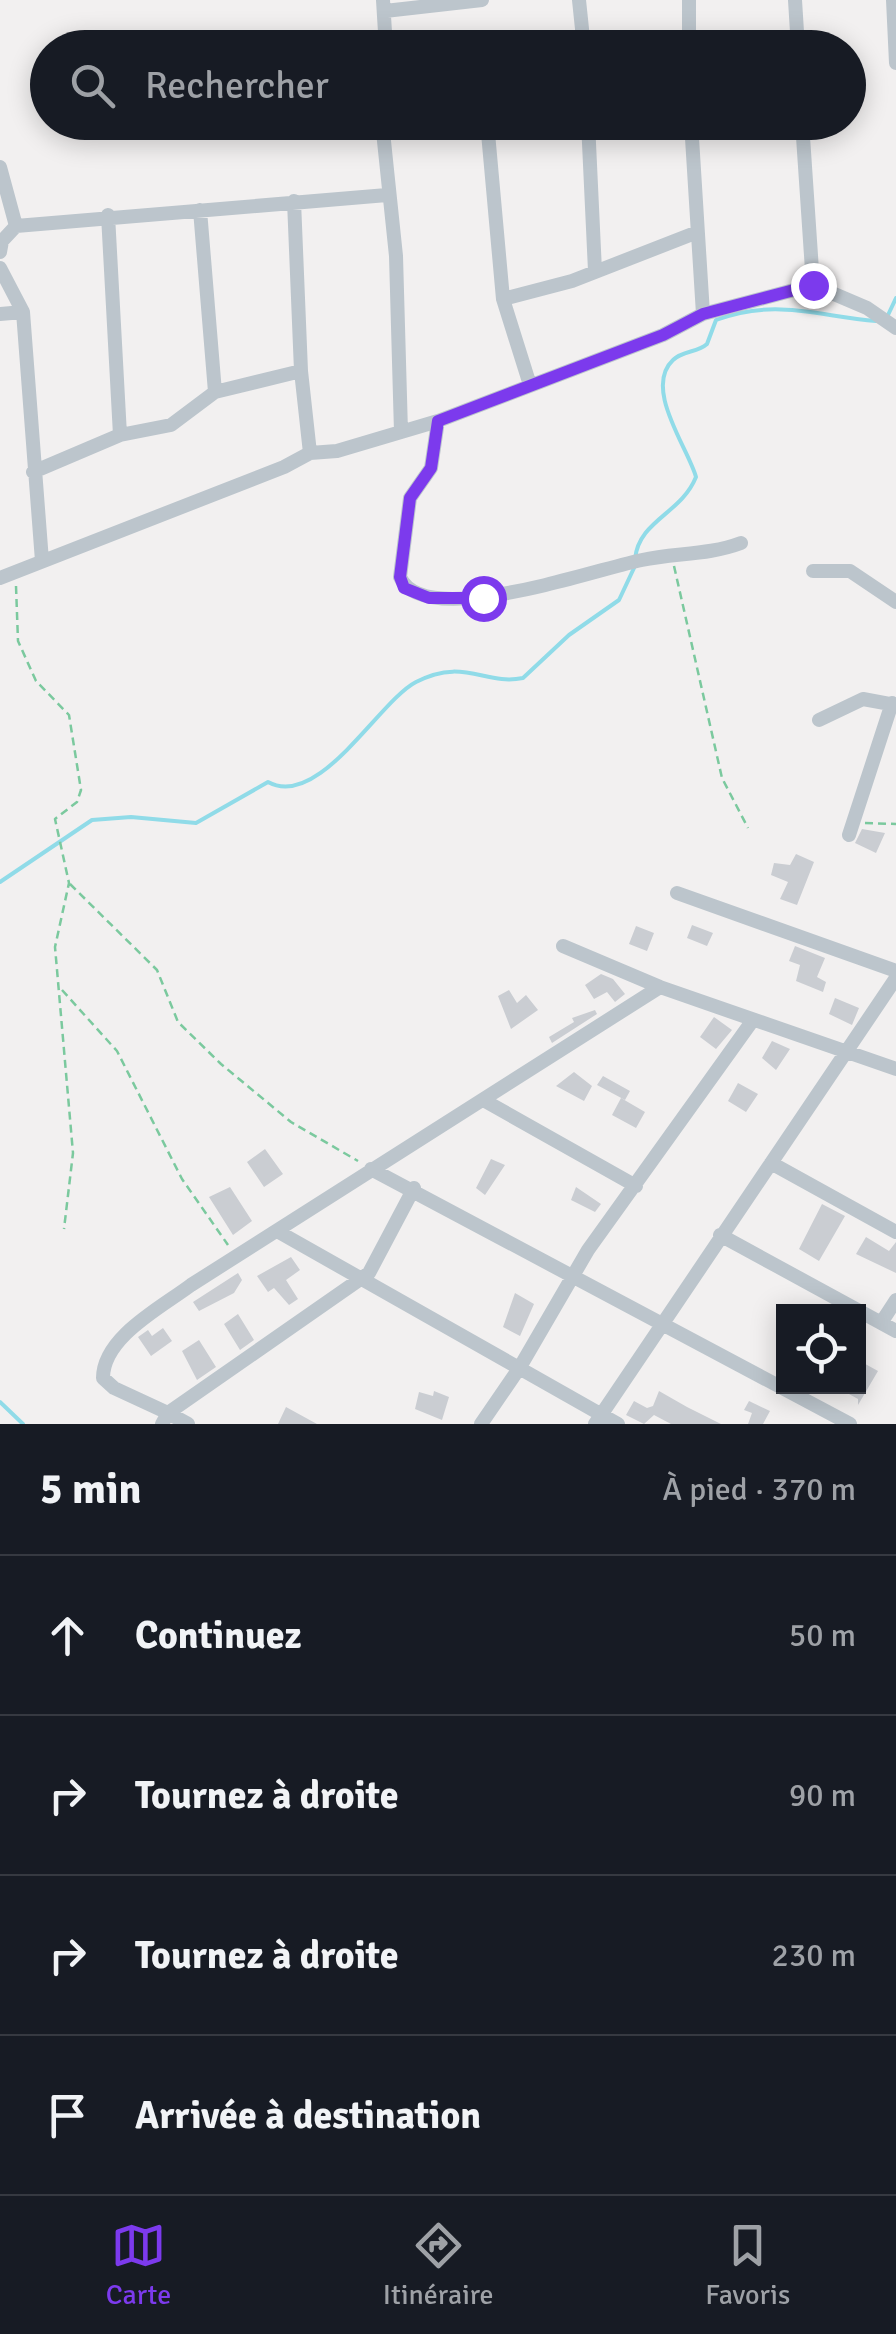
<!DOCTYPE html>
<html lang="fr">
<meta charset="utf-8">
<style>
body{margin:0;font-family:Signika,sans-serif;background:#242831;color:#f1f3f6}
.controls{position:absolute;right:30px;bottom:30px;display:grid;overflow:hidden;border-radius:0px;box-shadow:0 5px 25px #0003}
.controls button{width:90px;height:90px;display:grid;place-items:center;padding:0;border:0;border-bottom:2px solid #363941;background:#171b24;color:#f1f3f6;font:50px sans-serif}
.stop{position:absolute;width:30px;height:30px;margin:-22px;border:8px solid #7c3aed;border-radius:50%;background:#fff}
.stop.end{background:#7c3aed;border-color:#fff;box-shadow:0 2px 10px #0008}
.list{margin:0;padding:0;list-style:none}
h2{display:flex;justify-content:space-between;align-items:center;height:130px;margin:0;padding:0 40px;font-size:42px}
h2 small{font-size:32px;font-weight:400;color:#9ea1a6}
.list li{display:grid;grid-template-columns:65px 1fr auto;gap:30px;align-items:center;box-sizing:border-box;height:160px;padding:0 40px;border-top:2px solid #363941}
.list b{display:block;font-size:38px;white-space:nowrap}
.list em{font-size:32px;font-style:normal;color:#9ea1a6}
.icon{flex:none;width:55px;height:55px;fill:none;stroke:currentColor;stroke-width:2;stroke-linecap:round;stroke-linejoin:round}
.map{position:relative;flex:none;width:896px;height:1424px;overflow:hidden}
.search{position:absolute;background:#171b24;box-shadow:0 5px 25px #0003;left:30px;right:30px;top:30px;height:110px;display:flex;align-items:center;gap:25px;box-sizing:border-box;padding:0 35px;border-radius:55px;color:#9ea1a6;font-size:38px}
.sheet{height:770px;background:#171b24}
nav{display:flex;justify-content:space-around;align-items:center;box-sizing:border-box;height:140px;border-top:2px solid #363941;background:#171b24;font-size:28px;color:#9ea1a6}
nav a{display:grid;justify-items:center;gap:5px}
nav .on{color:#7c3aed}
.map>svg:first-child{display:block}
</style>
<div class="map">
<svg width="896" height="1424" viewBox="0 0 896 1424">
<rect width="100%" height="100%" fill="#f2f0f0"/>
<g fill="none" stroke-linecap="round" stroke-linejoin="round">
<path stroke="#90dbe8" stroke-width="4" d="M888 315 896 298
M635 559C639 520 681 514 696 477 688 448 643 388 673 360 683 350 697 353 707 344L716 320C775 298 817 316 876 321
M0 882 92 820 131 817 196 823 268 782C319 810 379 701 416 682 464 657 485 686 523 678L569 635 619 600 634 568
M0 1402 23 1424"/>
</g>
<path fill="#cacdd2" d="M862 829 885 833 876 853 855 843Z
M796 854 814 862 797 905 780 899 788 882 771 875 774 863 790 865Z
M692 925 713 933 707 946 687 938Z
M636 926 654 933 647 951 629 944Z
M795 946 825 958 817 977 826 982 823 992 796 981 800 965 789 961Z
M601 974 613 979 625 994 615 1002 607 992 594 999 585 985Z
M509 990 517 1003 526 995 538 1010 511 1029 498 996Z
M835 998 859 1008 852 1025 829 1014Z
M595 1010 597 1014 552 1043 549 1037 574 1022 572 1018Z
M714 1017 732 1030 716 1049 700 1037Z
M772 1041 790 1049 776 1070 762 1058Z
M574 1072 592 1086 584 1101 556 1086Z
M603 1076 630 1091 625 1100 597 1085Z
M738 1083 758 1094 746 1112 728 1101Z
M621 1098 645 1112 636 1128 612 1115Z
M265 1149 283 1174 264 1187 247 1162Z
M491 1159 505 1165 485 1195 476 1188Z
M230 1187 252 1221 233 1235 209 1197Z
M576 1187 601 1204 595 1212 571 1200Z
M822 1204 845 1216 819 1261 799 1249Z
M866 1237 889 1251 896 1242V1273L856 1254Z
M291 1257 300 1270 286 1280 298 1299 289 1305 274 1288 268 1292 257 1276Z
M238 1273 242 1280 234 1293 199 1311 193 1302Z
M515 1293 534 1304 520 1336 503 1327Z
M238 1314 254 1340 240 1350 224 1324Z
M163 1328 172 1341 151 1356 138 1337 148 1330 152 1336Z
M199 1340 216 1367 197 1380 182 1351Z
M858 1360 878 1371 858 1405V1399L849 1394 858 1386Z
M434 1391 449 1397 442 1420 415 1409 419 1392 433 1396Z
M659 1391 687 1407 721 1424H671L654 1415 644 1424 626 1415 634 1401 647 1408 653 1406Z
M749 1401 770 1411 763 1424H748L752 1413 744 1410Z
M286 1407 317 1424H278Z"/>
<g fill="none" stroke-linecap="round" stroke-linejoin="round">
<path stroke="#7bc99e" stroke-width="2.5" stroke-dasharray="8 5" stroke-linecap="butt" d="M674 566 722 778 748 828
M16 586 18 641 36 681 69 715 81 790 77 802 55 819 69 883 55 947 73 1153 64 1229
M865 823 896 824
M70 884 157 970 178 1022 221 1064 291 1122 358 1161
M62 990 117 1051 182 1179 228 1245"/>
<path stroke="#bcc5cc" stroke-width="14" d="M383 0 386 48
M579 0 584 48
M689 0V48
M795 0 798 48
M893 0 896 63
M385 11 482 0
M382 122 396 256 401 432
M487 122 503 299 530 385
M588 122 595 271
M691 122 703 314
M802 122 813 285
M0 167 16 226
M200 210 215 392
M108 215 120 435
M0 252 2 241 16 226 387 195
M0 268 23 312 42 561
M503 299 572 281 695 233
M0 314 23 312
M301 371 310 453
M438 421 431 468 410 498 400 577C423 631 596 569 642 560 676 553 709 555 741 543
M33 472 120 435 171 425 215 392 301 371 294 201
M813 571H850L896 602
M0 578 284 467 310 453 337 451 438 421 663 335 703 314 813 285 867 308 896 328
M819 720 863 699 896 705
M849 835 892 703
M677 893 896 971
M563 946 660 987 896 1069
M485 1101 636 1186
M771 1163 896 1232
M371 1169 850 1424
M414 1188 369 1273 168 1413 114 1388 103 1378C103 1337 162 1307 191 1285L660 987
M277 1231 618 1424
M720 1235 896 1331
M881 1323 896 1300
M162 1424 168 1413 188 1424
M481 1424 520 1367 588 1250 753 1020
M595 1424 896 978"/>
</g>
<g fill="none" stroke-linecap="round" stroke-linejoin="round">
<path stroke="#7c3aed" stroke-width="12" d="M483 598H429L404 588 400 577 410 498 431 468 438 421 663 335 703 314 813 285"/>
</g>
</svg>
<div class="controls">
<button><svg class="icon" aria-label="locate" viewBox="0 0 24 24"><circle cx="12" cy="12" r="6"/><path d="M12 2v4M12 18v4M2 12h4M18 12h4"/></svg></button>
</div>
<div class="stop" style="left:483px;top:598px"></div>
<div class="stop end" style="left:813px;top:285px"></div>
<div class="search"><svg class="icon" aria-label="search" viewBox="0 0 24 24"><circle cx="10" cy="10" r="6"/><path d="M15 15l6 6"/></svg>Rechercher</div>
</div>
<section class="sheet">
<h2>5 min<small>À pied · 370 m</small></h2>
<ul class="list">
<li><svg class="icon" aria-label="ahead" viewBox="0 0 24 24"><path d="M12 20V5M6 11l6-6 6 6"/></svg><div><b>Continuez</b></div><em>50 m</em></li>
<li><svg class="icon" aria-label="right" viewBox="0 0 24 24"><path d="M7 20v-9h11M14 6l5 5-5 5"/></svg><div><b>Tournez à droite</b></div><em>90 m</em></li>
<li><svg class="icon" aria-label="right" viewBox="0 0 24 24"><path d="M7 20v-9h11M14 6l5 5-5 5"/></svg><div><b>Tournez à droite</b></div><em>230 m</em></li>
<li><svg class="icon" aria-label="arrive" viewBox="0 0 24 24"><path d="M6 21V4h12l-3 4 3 4H6"/></svg><div><b>Arrivée à destination</b></div></li>
</ul>
</section>
<nav>
<a class="on"><svg class="icon" aria-label="map" viewBox="0 0 24 24"><path d="M3 6l6-2 6 2 6-2v14l-6 2-6-2-6 2zM9 4v14M15 6v14"/></svg>Carte</a>
<a><svg class="icon" aria-label="directions" viewBox="0 0 24 24"><path d="M12 3l9 9-9 9-9-9zM9 14v-3h6M13 9l2 2-2 2"/></svg>Itinéraire</a>
<a><svg class="icon" aria-label="saved" viewBox="0 0 24 24"><path d="M7 4h10v16l-5-4-5 4z"/></svg>Favoris</a>
</nav>
